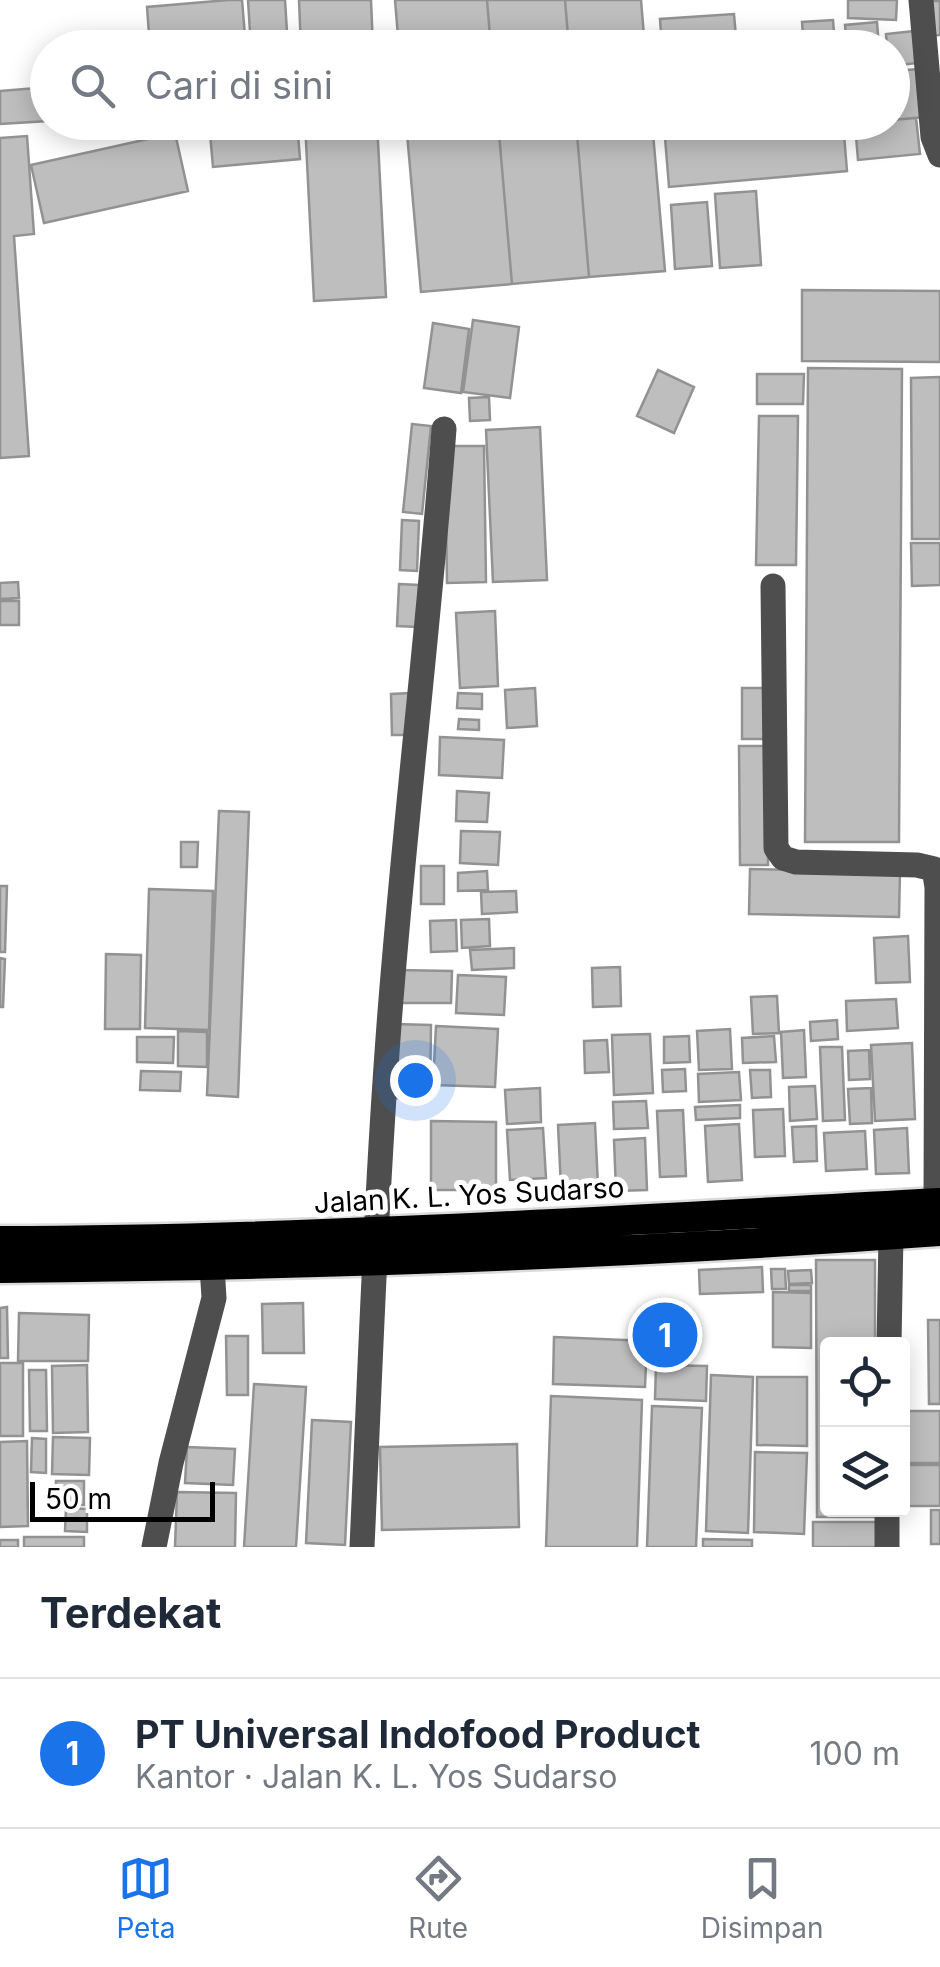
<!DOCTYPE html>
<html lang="id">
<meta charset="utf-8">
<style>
body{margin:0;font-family:Inter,sans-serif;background:#f2f2f3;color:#1f2937}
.controls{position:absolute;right:30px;bottom:30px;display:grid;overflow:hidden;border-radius:10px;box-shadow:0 5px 25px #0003}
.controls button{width:90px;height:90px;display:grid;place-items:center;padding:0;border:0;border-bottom:2px solid #e0e1e3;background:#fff;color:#1f2937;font:50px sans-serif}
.scale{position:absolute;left:30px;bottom:25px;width:185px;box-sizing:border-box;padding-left:10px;border:5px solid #000;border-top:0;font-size:28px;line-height:35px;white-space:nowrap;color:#000;-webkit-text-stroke:8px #fff;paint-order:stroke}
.you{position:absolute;left:415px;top:1080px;width:35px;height:35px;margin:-25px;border:8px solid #fff;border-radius:50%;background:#1a73e8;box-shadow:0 0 0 15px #1a73e833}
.badge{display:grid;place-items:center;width:65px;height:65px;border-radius:50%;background:#1a73e8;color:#fff;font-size:32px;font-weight:700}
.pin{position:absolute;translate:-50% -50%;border:5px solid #fff;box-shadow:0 2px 10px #0006}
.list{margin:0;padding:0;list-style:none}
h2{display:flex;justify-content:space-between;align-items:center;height:130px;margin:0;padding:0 40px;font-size:42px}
h2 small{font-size:32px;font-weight:400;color:#747a83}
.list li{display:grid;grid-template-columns:65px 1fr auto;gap:30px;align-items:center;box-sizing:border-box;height:150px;padding:0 40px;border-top:2px solid #e0e1e3}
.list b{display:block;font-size:38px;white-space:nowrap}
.list p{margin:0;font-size:32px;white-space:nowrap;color:#747a83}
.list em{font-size:32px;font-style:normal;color:#747a83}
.icon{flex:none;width:55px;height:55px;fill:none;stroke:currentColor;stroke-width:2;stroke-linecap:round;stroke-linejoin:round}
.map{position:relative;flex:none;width:940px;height:1547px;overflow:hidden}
.search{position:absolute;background:#fff;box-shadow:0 5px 25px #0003;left:30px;right:30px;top:30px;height:110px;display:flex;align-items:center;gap:25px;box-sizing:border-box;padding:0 35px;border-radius:55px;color:#747a83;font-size:38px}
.sheet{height:280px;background:#fff}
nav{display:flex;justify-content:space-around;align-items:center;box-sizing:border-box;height:140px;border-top:2px solid #e0e1e3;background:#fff;font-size:28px;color:#747a83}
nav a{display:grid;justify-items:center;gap:5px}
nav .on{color:#1a73e8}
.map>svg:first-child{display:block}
</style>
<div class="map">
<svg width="940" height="1547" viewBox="0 0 940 1547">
<rect width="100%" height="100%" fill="#fff"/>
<path fill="#bebebe" stroke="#929292" stroke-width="2.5" d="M228 0H242L246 48H150L147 7Z
M248 0H285L288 48H251Z
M299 0H371L373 48H301Z
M395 0H487L491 48H399Z
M487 0H565L569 48H491Z
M565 0H641L645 48H569Z
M848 0H897L896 20 848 18Z
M929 1H940V35L930 36Z
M734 14 737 48H662L660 19Z
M833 20 835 46 804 48 802 22Z
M877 22 879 48H847L845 25Z
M915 31 917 63 892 66V48H887L886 34Z
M920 69 925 117 892 120V71Z
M48 87V121L0 124V91Z
M916 118 920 154 858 160 855 124 892 122V120Z
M209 122H297L300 159 213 167Z
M305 122H377L386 297 314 301Z
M406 122H498L512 284 421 292Z
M498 122H576L589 277 512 284Z
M576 122H652L665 271 589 277Z
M694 122H843L847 171 669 187 664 125Z
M175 133 188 191 44 223 31 165Z
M27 136 34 234 14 236 29 456 0 458V138Z
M756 191 761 265 720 268 715 194Z
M707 202 712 266 675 269 671 205Z
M802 290 940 291V362L802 361Z
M473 320 519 327 510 398 463 392Z
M433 323 469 329 461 393 424 388Z
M808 368 902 369 899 842H805Z
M658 370 694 387 674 433 637 416Z
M757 374H804L803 404H757Z
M940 377V539H912L911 378Z
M489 397 490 420 470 421 469 398Z
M759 416H798L796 565H756Z
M412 424 431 426 422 514 403 512Z
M540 427 547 580 493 582 486 430Z
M445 446H484L486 582 447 583Z
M402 520 419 521 417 571 400 570Z
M911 543H940V585L912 586Z
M18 582 19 598 0 599V583Z
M399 584 419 585 417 627 397 626Z
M0 601H19V625H0Z
M495 611 498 686 460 688 456 613Z
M535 688 537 726 507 728 505 690Z
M742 688H769V739H742Z
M410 693 411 735H392L391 694Z
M458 693 482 694V709L457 708Z
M459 719 479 720V730L458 729Z
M440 737 504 740 502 778 439 775Z
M739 746H768V865H740Z
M457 791 489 793 487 822 456 821Z
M219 811 249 812 238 1097 207 1095Z
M461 831 500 832 498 865 460 863Z
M181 842H198L197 867H181Z
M421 866H444V904H421Z
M750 869 900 872 899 917 749 914Z
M487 871 488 890 458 891V873Z
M0 886H7L5 952H0Z
M149 889 213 891 209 1030 145 1028Z
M516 891 517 912 482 914 481 892Z
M489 919 490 946 462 948 461 920Z
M456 920 457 951 431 952 430 921Z
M908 936 910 982 876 983 874 938Z
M514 948V968L472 970 470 950Z
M106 954 141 955 140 1029H105Z
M0 958 5 959 3 1007H0Z
M620 967 621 1006 593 1007 592 968Z
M396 970 452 971 451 1003H396Z
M458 975 506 977 504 1015 456 1013Z
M777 996 779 1033 753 1034 751 997Z
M896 999 898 1028 847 1031 846 1001Z
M837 1020 838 1039 811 1041 810 1022Z
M394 1024 431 1025 430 1099 392 1098Z
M436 1026 498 1029 495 1087 433 1085Z
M730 1029 732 1069 699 1070 697 1031Z
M804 1030 806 1077 783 1078 781 1032Z
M178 1031 207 1032V1067L178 1066Z
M650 1034 653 1093 614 1095 612 1035Z
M689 1036 690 1062 664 1063V1037Z
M774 1036 776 1062 743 1063 742 1038Z
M137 1037H174L173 1063 137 1062Z
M607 1040 609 1072 585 1073 584 1041Z
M912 1043 915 1119 875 1121 871 1045Z
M820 1047H842L845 1120 823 1121Z
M869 1050 870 1079 849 1080 848 1051Z
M685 1069 686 1091 663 1092 662 1070Z
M750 1070H770L771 1097 752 1098Z
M141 1071 181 1072 180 1091 140 1090Z
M739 1072 741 1100 699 1102 698 1074Z
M815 1086 817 1119 790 1121 789 1087Z
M540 1088 541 1122 507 1124 505 1090Z
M871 1088 872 1123 850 1124 848 1089Z
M646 1101 648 1128 614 1129 613 1102Z
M740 1105V1118L696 1120 695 1107Z
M783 1109 785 1156 755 1157 753 1110Z
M683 1110 686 1176 660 1177 657 1111Z
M431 1121 496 1122V1190H431Z
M595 1123 598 1186 561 1188 558 1125Z
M739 1124 742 1180 708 1182 705 1126Z
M816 1126 817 1161 794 1162 792 1127Z
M543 1128 546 1178 510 1180 507 1130Z
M907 1128 909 1173 876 1174 874 1130Z
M865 1131 867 1169 826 1171 824 1133Z
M645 1138 647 1190 616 1191 614 1140Z
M816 1260H875V1344H828V1510H876V1517H817Z
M762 1267 763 1292 700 1294 699 1270Z
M771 1269H785L786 1289H772Z
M811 1270 812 1283 789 1284 788 1271Z
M789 1285H811V1291H789Z
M773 1292 811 1293V1348L773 1347Z
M303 1303 304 1353H263L262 1304Z
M7 1307 8 1358H0V1308Z
M19 1313 89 1315 88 1361H18Z
M928 1320H940V1404H929Z
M226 1336H248V1395H227Z
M554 1337 647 1341 645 1387 553 1384Z
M0 1363H23V1436H0Z
M87 1365 88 1432 53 1433 52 1366Z
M656 1365 707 1366 706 1401 655 1399Z
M29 1370H46L47 1431H30Z
M711 1375 753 1377 748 1533 706 1531Z
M757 1377H807V1446L757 1445Z
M254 1384 306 1387 296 1547H244Z
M551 1396 642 1400 637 1547H546Z
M652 1406 702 1408 696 1547H647Z
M906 1411H940V1463H906Z
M312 1420 351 1422 345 1545 306 1543Z
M53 1437 90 1438 89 1475 52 1474Z
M32 1438 46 1439V1473L31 1472Z
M27 1441 28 1526 0 1527V1442Z
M517 1444 519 1527 382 1530 380 1447Z
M187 1447 235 1449 233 1485 185 1483Z
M755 1452 807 1453 804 1534 754 1532Z
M905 1465H940V1506H905Z
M56 1481H84V1505H55Z
M177 1492 236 1493 235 1547H175Z
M66 1508 87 1509V1532L65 1531Z
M931 1510H940V1544H931Z
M813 1522H882V1547H813Z
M24 1537H84V1547H24Z
M703 1539 752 1540V1547H703Z
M0 1540H18V1547H0Z"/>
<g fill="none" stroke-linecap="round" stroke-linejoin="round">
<defs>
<path id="highway" d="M0 1241C314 1240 627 1220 940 1203
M0 1268C313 1265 627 1254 940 1231"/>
</defs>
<use href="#highway" stroke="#dbdbdb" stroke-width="35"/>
<path stroke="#4e4e4e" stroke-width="25" d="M921 0 933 137 940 155
M773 586 776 848 783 858 796 862 917 865 934 869 937 887 936 1203
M889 1344 891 1235
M154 1547 171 1463 214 1298 212 1266
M362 1547C370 1373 376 1198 389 1025 404 826 429 628 444 429
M887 1547V1510"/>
<use href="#highway" stroke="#000" stroke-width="30"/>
</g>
<g text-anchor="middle" stroke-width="10" stroke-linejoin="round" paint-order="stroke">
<g font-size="28" fill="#000" stroke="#fff">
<text transform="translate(469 1195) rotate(-3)" y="10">Jalan K. L. Yos Sudarso</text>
</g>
</g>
</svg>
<div class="controls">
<button><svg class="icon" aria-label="locate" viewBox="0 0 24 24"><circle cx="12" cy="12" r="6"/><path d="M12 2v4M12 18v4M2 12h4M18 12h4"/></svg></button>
<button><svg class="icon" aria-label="layers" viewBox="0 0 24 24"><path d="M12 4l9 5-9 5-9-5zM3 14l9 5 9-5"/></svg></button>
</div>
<div class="scale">50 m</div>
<div class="you"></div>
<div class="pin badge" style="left:665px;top:1335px">1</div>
<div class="search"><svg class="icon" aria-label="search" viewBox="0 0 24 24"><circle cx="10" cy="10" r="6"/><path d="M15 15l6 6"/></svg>Cari di sini</div>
</div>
<section class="sheet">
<h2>Terdekat<small></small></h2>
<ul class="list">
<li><span class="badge">1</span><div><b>PT Universal Indofood Product</b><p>Kantor · Jalan K. L. Yos Sudarso</p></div><em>100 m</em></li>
</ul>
</section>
<nav>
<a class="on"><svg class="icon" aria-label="map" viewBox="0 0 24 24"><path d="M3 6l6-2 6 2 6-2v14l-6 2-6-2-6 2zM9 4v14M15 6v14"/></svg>Peta</a>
<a><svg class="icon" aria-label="directions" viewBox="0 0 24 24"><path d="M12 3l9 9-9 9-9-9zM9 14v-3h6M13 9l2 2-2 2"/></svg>Rute</a>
<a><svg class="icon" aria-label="saved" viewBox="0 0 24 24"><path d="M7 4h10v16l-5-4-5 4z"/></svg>Disimpan</a>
</nav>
